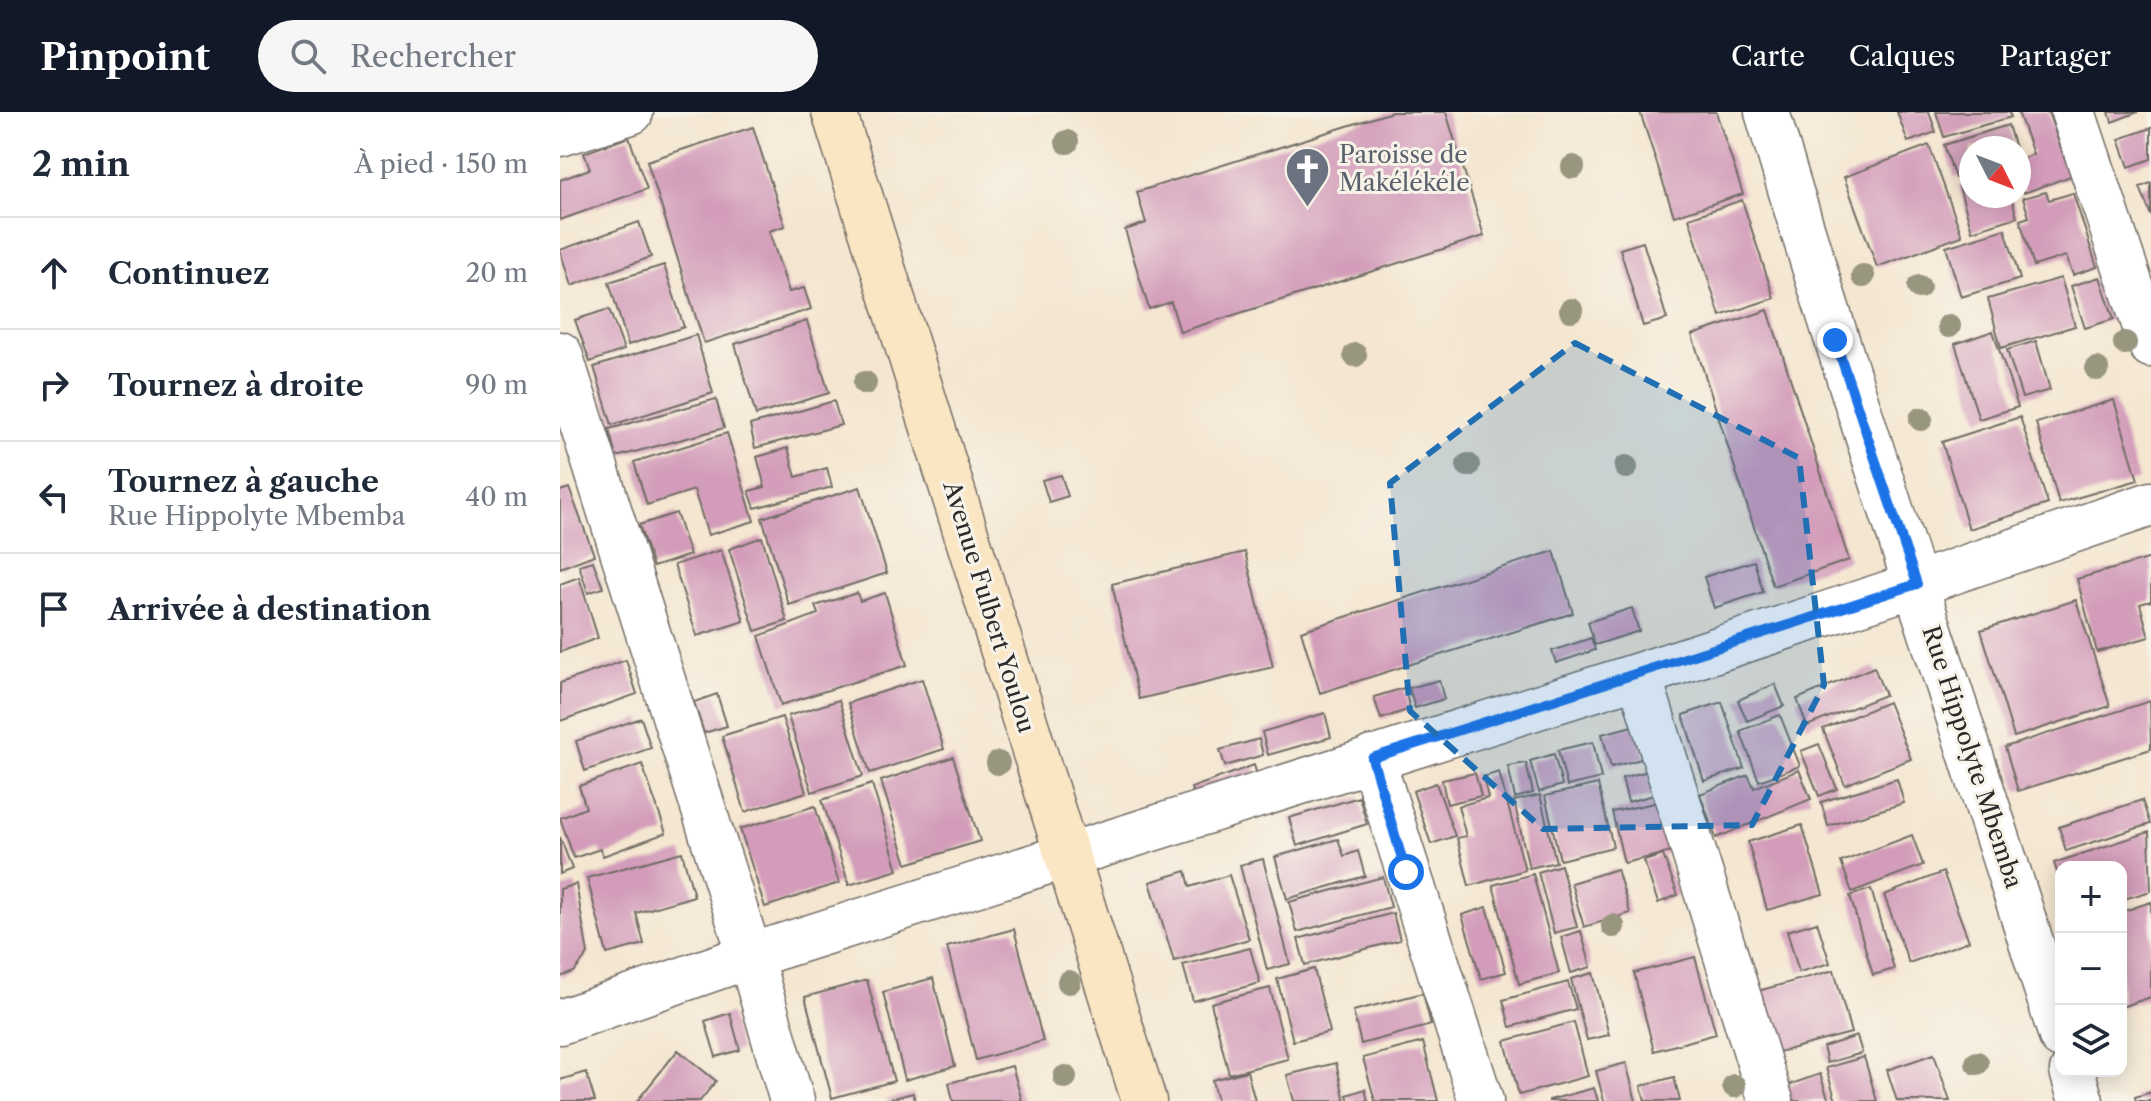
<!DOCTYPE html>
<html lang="fr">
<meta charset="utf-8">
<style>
body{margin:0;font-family:"Libre Caslon Text",serif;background:#f6f6f7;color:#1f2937}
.controls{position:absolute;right:24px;bottom:24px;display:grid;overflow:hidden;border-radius:16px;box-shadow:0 4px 20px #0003}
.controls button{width:72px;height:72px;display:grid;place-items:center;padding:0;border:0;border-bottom:2px solid #e0e1e3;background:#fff;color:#1f2937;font:40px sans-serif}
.compass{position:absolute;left:1399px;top:24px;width:72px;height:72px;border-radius:50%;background:#fff;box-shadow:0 4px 20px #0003;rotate:132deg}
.stop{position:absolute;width:24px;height:24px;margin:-18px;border:6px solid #1a73e8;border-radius:50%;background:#fff}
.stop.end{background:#1a73e8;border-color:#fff;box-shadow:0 2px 8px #0008}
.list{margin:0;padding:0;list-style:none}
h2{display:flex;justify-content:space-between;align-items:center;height:104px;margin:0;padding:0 32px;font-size:34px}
h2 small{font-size:26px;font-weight:400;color:#747a83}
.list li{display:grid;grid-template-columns:52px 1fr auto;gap:24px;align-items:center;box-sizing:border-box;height:112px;padding:0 32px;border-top:2px solid #e0e1e3}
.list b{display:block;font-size:30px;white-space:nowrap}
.list p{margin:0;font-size:26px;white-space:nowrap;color:#747a83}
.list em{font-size:26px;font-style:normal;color:#747a83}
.icon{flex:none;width:44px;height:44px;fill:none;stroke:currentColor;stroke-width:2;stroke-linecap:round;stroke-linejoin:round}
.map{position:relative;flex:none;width:1591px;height:989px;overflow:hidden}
header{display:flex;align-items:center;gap:48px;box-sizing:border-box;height:112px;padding:0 40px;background:#111827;color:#fff}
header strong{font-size:38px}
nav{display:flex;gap:44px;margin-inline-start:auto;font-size:28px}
.search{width:560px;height:72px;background:#f6f6f7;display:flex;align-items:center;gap:20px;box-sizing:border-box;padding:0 28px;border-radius:44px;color:#747a83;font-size:30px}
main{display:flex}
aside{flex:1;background:#fff}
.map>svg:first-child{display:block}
</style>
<header>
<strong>Pinpoint</strong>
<div class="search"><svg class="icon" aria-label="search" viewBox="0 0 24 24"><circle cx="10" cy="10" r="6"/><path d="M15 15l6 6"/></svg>Rechercher</div>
<nav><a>Carte</a><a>Calques</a><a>Partager</a></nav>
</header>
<main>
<aside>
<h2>2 min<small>À pied · 150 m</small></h2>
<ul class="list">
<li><svg class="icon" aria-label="ahead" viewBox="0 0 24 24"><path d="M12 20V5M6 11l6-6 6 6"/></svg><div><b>Continuez</b></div><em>20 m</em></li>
<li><svg class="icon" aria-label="right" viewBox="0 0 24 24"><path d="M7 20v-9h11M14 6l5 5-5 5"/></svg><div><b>Tournez à droite</b></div><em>90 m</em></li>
<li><svg class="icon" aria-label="left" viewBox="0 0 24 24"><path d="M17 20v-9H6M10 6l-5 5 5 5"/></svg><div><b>Tournez à gauche</b><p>Rue Hippolyte Mbemba</p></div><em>40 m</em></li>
<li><svg class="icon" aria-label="arrive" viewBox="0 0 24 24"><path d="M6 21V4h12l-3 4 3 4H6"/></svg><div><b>Arrivée à destination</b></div></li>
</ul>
</aside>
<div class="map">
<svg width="1591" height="989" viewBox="0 0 1591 989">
<rect width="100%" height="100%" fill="#f7f3e8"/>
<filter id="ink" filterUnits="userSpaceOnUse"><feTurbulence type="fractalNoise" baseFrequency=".0125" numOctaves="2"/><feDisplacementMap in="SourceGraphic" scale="16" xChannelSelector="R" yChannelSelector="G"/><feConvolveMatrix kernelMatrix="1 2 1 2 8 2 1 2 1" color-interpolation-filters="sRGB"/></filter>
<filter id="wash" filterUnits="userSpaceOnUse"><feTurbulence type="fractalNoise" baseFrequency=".006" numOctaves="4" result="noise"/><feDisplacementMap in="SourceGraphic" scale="32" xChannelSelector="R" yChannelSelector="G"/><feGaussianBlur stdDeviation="1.8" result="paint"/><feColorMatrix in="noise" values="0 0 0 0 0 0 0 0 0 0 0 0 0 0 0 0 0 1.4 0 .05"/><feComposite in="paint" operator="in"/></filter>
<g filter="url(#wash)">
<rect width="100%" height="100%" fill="#f4e6d0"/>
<g id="blocks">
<path fill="#d39cba" d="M832 0H886L924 124 620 220 611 190 589 197 565 118 586 111 577 80Z
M1080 0H1156L1183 82 1114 104Z
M1337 0H1369L1376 20 1348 30Z
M1376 0H1449L1451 5 1384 25Z
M1458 0H1488L1511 64 1464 81 1459 68V48L1473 42Z
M1549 0H1578L1552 10Z
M1448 13 1455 36H1411V61L1395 66 1384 33Z
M193 15 225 114 209 119 229 180 244 176 251 197 144 231 87 49Z
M1591 16V47L1569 55 1559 27Z
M69 25 87 77 0 108V68L30 57 24 41Z
M1369 33 1402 124 1317 155 1284 65Z
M1411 71V84H1451L1457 105 1412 119 1399 75Z
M1591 71V104L1580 75Z
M1486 80 1489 88 1513 81 1537 155 1513 163 1506 144 1474 154 1460 108 1469 105 1463 86Z
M1182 88 1214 186 1160 204 1129 106Z
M79 110 91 145 11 174 0 138Z
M1445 117 1460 167 1401 185 1386 135Z
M1083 130 1107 207 1083 214 1060 137Z
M104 153 124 215 68 233 49 170Z
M1540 165 1554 207 1525 216 1511 174Z
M1501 166 1515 214 1441 236 1428 187Z
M49 197 64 238 30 250 15 208Z
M1208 198 1289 448 1213 474 1132 223Z
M247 209 269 281 196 303 175 232Z
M1433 219 1458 295 1419 307 1395 232Z
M136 223 153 281 52 313 34 255Z
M1476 229 1490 278 1462 286 1447 238Z
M156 287 164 316 56 345 49 317Z
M1554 288 1578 368 1499 391 1476 311Z
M274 289 281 313 195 336 190 313Z
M1460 305 1488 392 1409 417 1382 330Z
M167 321 194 409 148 423 134 378 87 393 74 350Z
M228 336 236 365 267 356 272 375 195 396 189 379 205 375 197 345Z
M501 363 508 384 489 390 482 368Z
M300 375 327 461 229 493 202 406Z
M9 376 34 443 0 456V379Z
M116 401 130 443 93 455 79 413Z
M202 425 227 509 195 519 169 437Z
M161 438 184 509 137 524 114 453Z
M994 439 1013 501 760 581 741 519Z
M685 440 713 555 579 587 552 472Z
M1591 446V489L1580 492 1589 525 1537 540 1517 467Z
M33 449 43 476 28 481 19 453Z
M1194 449 1203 480 1154 496 1144 465Z
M19 465 38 526 0 540V472Z
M297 481 300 489 325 481 347 553 221 593 199 524 258 502 255 494Z
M1516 488 1550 594 1454 625 1421 518Z
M1072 496 1079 519 1035 533 1028 510Z
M1031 526 1035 538 996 551 992 539Z
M66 548 77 582 0 609V571Z
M1314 555 1325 583 1247 614 1237 587Z
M362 567 384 637 310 661 288 591Z
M879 568 884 587 855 596 849 576Z
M1215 572 1224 594 1187 609 1178 588Z
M844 576 850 597 821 607 814 585Z
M157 582 167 614 144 621 134 590Z
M279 588 303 664 252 680 228 604Z
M1590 589 1591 637 1458 679 1445 635Z
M1162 590 1184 656 1144 669 1123 603Z
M1328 590 1351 647 1285 673 1263 617Z
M765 601 771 625 708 643 702 620Z
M1220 603 1240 654 1199 669 1180 619Z
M222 605 246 680 185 700 162 624Z
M81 606 91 636 25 659 16 629Z
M1076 613 1085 646 1051 655 1042 622Z
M699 627 703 643 665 654 660 638Z
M1033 630 1041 666 1007 674 998 638Z
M1259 632 1277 677 1259 684 1241 639Z
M994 642 1002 673 979 680 970 649Z
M393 645 420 729 347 752 321 669Z
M966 651 973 681 955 686 948 654Z
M82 652 106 721 43 744 40 737 14 746 0 706 26 696 19 674Z
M694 653 700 673 638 696 631 676Z
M1239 658 1251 687 1156 726 1140 682 1188 663 1194 676Z
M1088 659 1094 683 1068 690 1062 666Z
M939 660 965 758 909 774 897 726 906 724 898 694 928 686 923 665Z
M915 661 921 684 887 692 882 668Z
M1337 667 1344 691 1268 714 1261 690Z
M876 671 895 724 871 732 853 679Z
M312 672 338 758 289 773 262 688Z
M1038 672 1053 735 1000 748 985 684Z
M980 683 996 750 969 756 954 689Z
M799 685 807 712 737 734 729 706Z
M1582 688 1590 712 1506 739 1499 715Z
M1104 689 1116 739 1064 751 1052 700Z
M255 694 279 771 205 795 180 717Z
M1242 713 1263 782 1207 798 1188 730Z
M1589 720 1591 779 1561 788V755H1501L1500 769 1494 751Z
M1352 723 1363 753 1292 780 1281 750Z
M0 725 12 757 0 762Z
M778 727 784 744 798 739 805 764 727 787 715 745Z
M122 740 134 784 76 801 84 832 47 842 27 766Z
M1103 743 1118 783 1098 791 1084 749Z
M703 747 730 852 707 858 680 753Z
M1001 753 1017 815 994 821 978 760Z
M1057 757 1070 801 1024 815 1011 771Z
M626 759 630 775 669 763 689 827 614 849 590 770Z
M1383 760 1409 829 1349 851 1324 783Z
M973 762 999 861 959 872 933 773Z
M823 765 831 795 737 820 729 790Z
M16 772 28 842 14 860 0 865V777Z
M1311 777 1334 857 1313 863 1290 784Z
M1591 790V885L1561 895V800Z
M927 795 946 860 921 867 902 803Z
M833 801 840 828 745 853 738 827Z
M1257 810 1270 851 1239 860 1227 819Z
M454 817 483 929 416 948 387 835Z
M1021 819 1031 855 1011 861 1001 825Z
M690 836 700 871 633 889 623 853Z
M1135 845 1156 922 1094 939 1074 861Z
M754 857 770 920 733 929 717 867Z
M1274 858 1291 921 1203 944 1187 882Z
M1033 861 1049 923 1027 928 1011 867Z
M373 866 395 954 345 968 323 880Z
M307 868 334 969 272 986 245 885Z
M1008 870 1016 897 950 915 943 888Z
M710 876 728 947 669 962 651 891Z
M863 881 871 913 801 932 793 899Z
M170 901 180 938 156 945 145 909Z
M1014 910 1028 964 959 983 945 929Z
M1297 924 1302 941 1267 951 1263 935Z
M863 930 878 989H815L803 946Z
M118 938 156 969 140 989H77Z
M1374 942 1390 989H1337L1327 958Z
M1304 945 1317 989H1276L1266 956Z
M776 951 785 989H734L727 963Z
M1066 951 1076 989H1044L1036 959Z
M452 954 462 989H393L389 971Z
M687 959 695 989H657L652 968Z
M26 960 35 989H0V968Z
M1260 962 1269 989H1218L1214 978Z
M1114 965 1120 989H1085L1081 974Z
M1034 976 1038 989H989V988Z
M805 977 808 989H789L787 983Z
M1591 980V989H1576L1575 985Z
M353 981 355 989H325V988Z"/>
</g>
</g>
<g filter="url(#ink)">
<use href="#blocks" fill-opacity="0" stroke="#716c65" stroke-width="2"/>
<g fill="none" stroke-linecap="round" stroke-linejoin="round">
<defs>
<path id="street" d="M1207 0C1299 310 1404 616 1501 924
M1513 0 1591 233
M0 22 71 0
M0 242 190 844 232 989
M1079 563 1211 989
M812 646 921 989
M0 910 190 844 1079 563 1357 472 1591 392
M1512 959 1521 989"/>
<path id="secondary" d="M274 0 584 989"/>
</defs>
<use href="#street" stroke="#716c65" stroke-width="47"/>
<use href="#secondary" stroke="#716c65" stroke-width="47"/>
<use href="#street" stroke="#fff" stroke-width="44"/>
<use href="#secondary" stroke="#fbe6c4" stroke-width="44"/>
</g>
<g fill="#999680">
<circle cx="507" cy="30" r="12"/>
<circle cx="1013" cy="55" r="12"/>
<circle cx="1303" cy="164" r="12"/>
<circle cx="1359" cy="175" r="12"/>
<circle cx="1011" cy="198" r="12"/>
<circle cx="1389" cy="214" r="12"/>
<circle cx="1565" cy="231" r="12"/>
<circle cx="795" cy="243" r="12"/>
<circle cx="1537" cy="257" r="12"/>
<circle cx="305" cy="271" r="12"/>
<circle cx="1361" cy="307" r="12"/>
<circle cx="908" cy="353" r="12"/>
<circle cx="1066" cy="355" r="12"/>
<circle cx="438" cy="651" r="12"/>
<circle cx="1053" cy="814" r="12"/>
<circle cx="509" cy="870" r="12"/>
<circle cx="1417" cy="951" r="12"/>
<circle cx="505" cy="965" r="12"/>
<circle cx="1174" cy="974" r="12"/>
</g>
</g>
<g fill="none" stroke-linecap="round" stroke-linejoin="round" filter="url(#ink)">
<path stroke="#1a73e8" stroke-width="10" d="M846 760 812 646 1357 472 1275 228"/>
</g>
<path fill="#1f6fb2" fill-opacity="0.2" stroke="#1f6fb2" stroke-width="6" stroke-dasharray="16 10" stroke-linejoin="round" d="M1015 231 1239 346 1264 573 1192 713 983 717 850 599 830 371Z"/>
<defs>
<symbol id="church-pin" viewBox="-11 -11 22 30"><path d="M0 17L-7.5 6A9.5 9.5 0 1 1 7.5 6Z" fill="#6b7280" stroke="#f7f3e8"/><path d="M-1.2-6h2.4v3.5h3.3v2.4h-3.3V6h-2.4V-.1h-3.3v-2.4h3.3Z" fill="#fff"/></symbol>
</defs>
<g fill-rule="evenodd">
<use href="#church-pin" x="722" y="32" width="51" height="69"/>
</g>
<g text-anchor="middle" stroke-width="6" stroke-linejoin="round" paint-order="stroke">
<g font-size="24" fill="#5b616d" stroke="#f7f3e8" text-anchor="start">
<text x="779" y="51">Paroisse de<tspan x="779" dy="28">Makélékéle</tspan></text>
</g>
<g font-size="24" fill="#2b2b2b" stroke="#f7f3e8">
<text transform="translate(429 495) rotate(73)" y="8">Avenue Fulbert Youlou</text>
<text transform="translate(1412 645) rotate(72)" y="8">Rue Hippolyte Mbemba</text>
</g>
</g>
</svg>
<div class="controls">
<button>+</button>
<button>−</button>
<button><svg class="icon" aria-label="layers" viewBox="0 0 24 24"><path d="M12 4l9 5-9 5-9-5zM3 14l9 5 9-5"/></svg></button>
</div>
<svg class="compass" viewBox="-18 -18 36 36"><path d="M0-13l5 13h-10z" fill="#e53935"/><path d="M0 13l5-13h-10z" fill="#747a83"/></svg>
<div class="stop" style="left:846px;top:760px"></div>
<div class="stop end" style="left:1275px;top:228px"></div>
</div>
</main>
